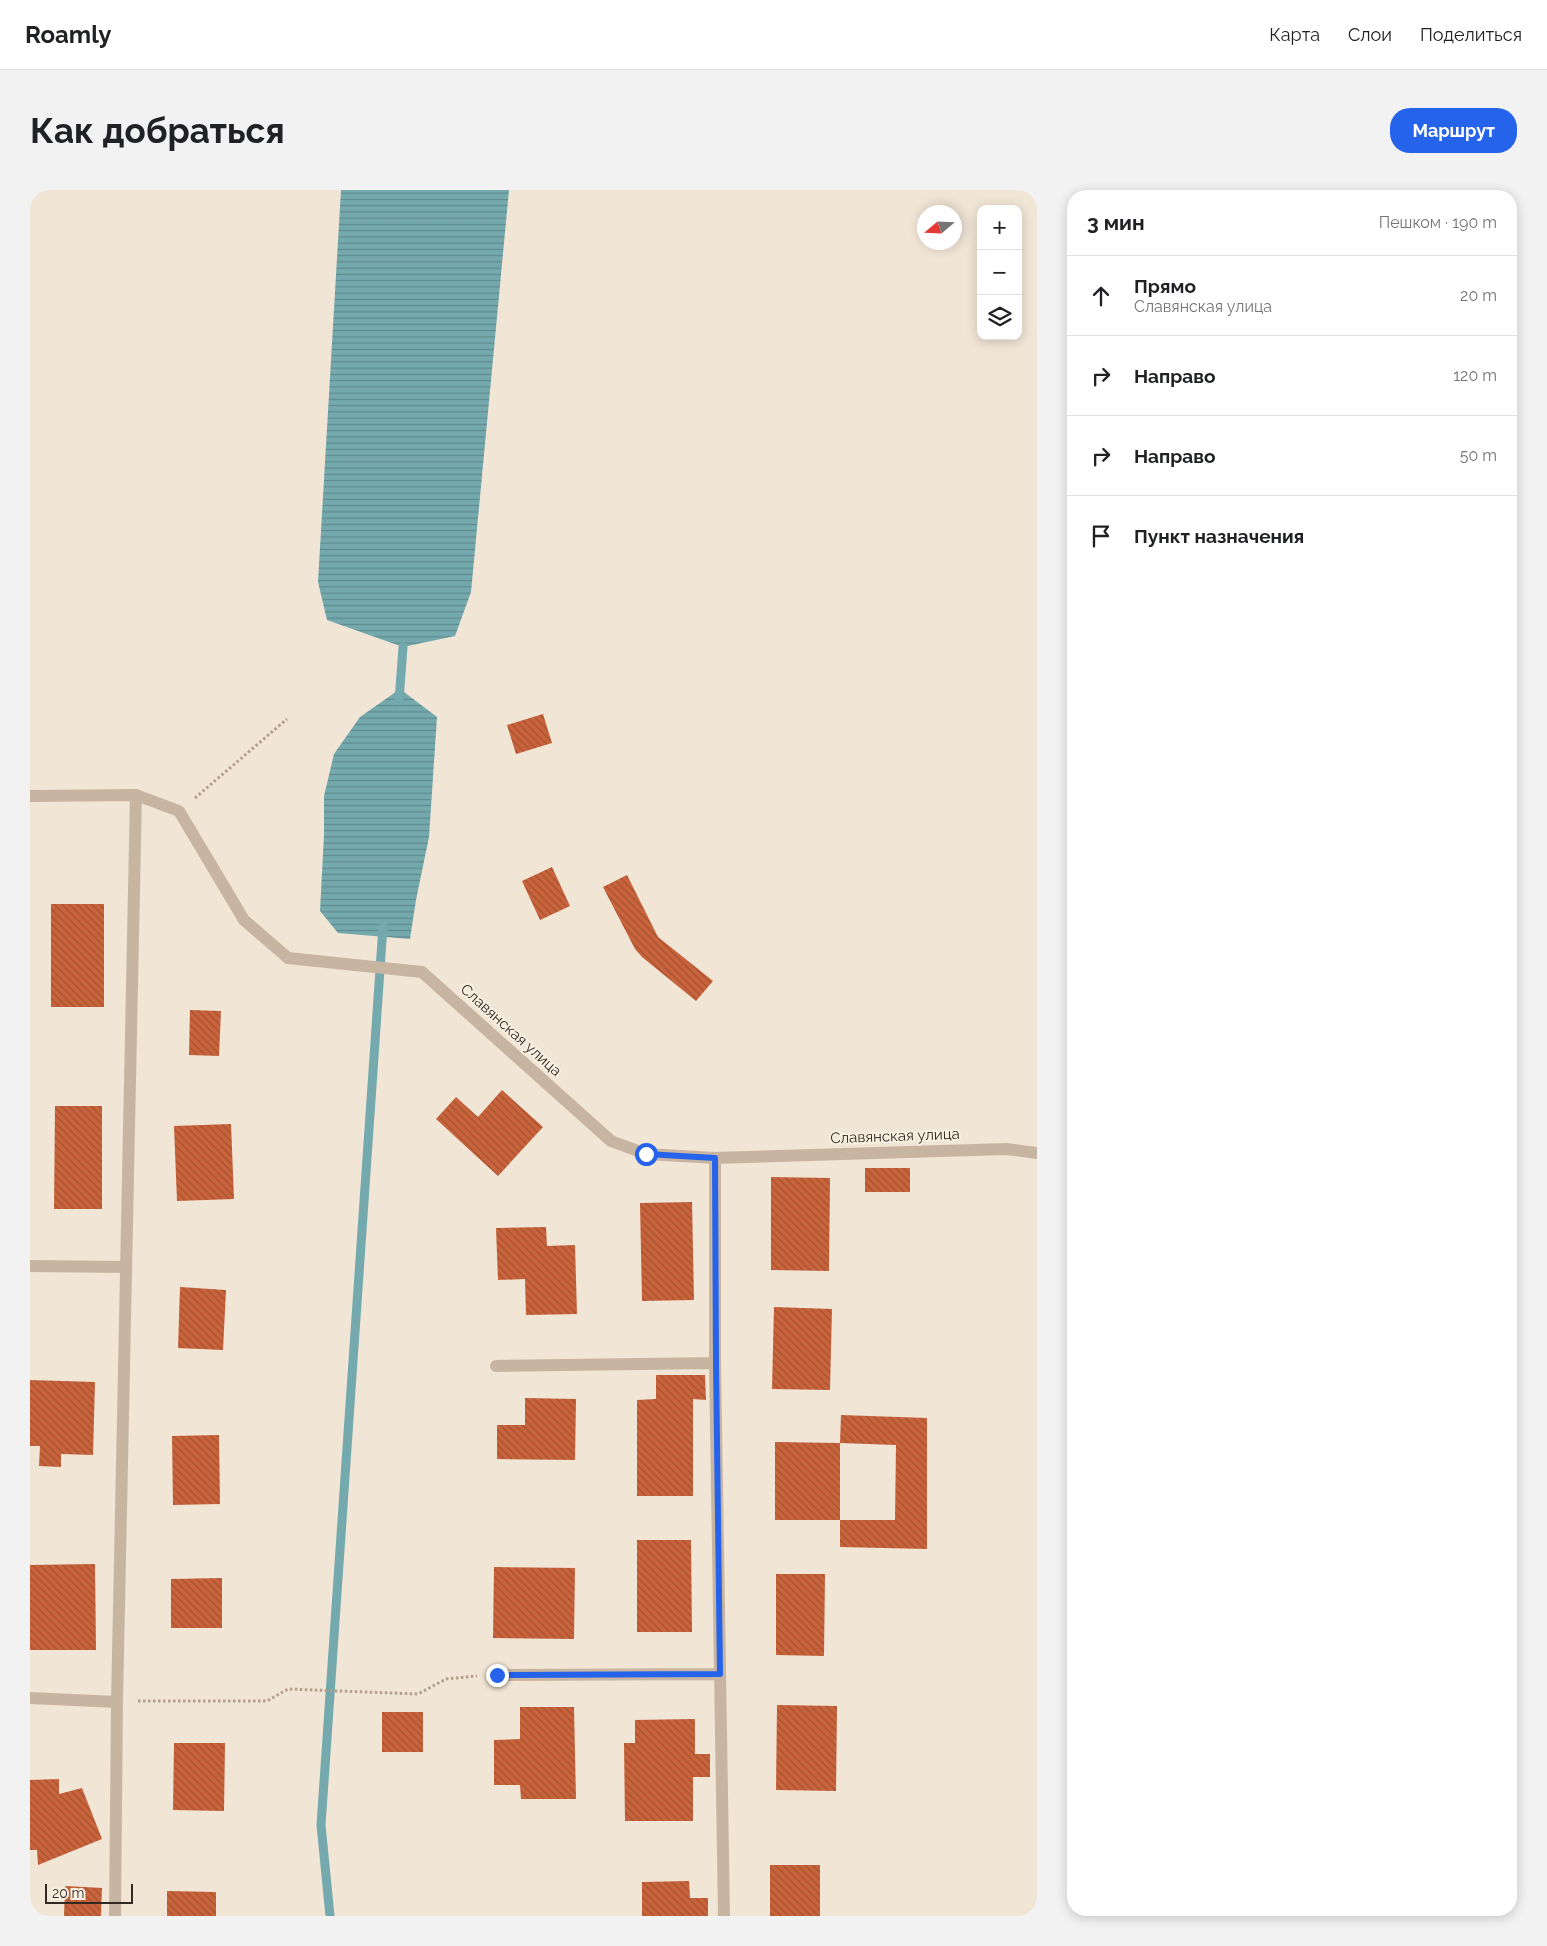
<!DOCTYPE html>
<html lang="ru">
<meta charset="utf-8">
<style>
body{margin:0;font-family:Raleway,sans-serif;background:#f2f2f2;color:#202124}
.controls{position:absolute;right:15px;top:15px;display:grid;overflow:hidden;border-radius:10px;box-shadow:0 2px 12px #0003}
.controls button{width:45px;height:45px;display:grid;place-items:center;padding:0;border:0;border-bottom:1px solid #e0e0e0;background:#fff;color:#202124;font:25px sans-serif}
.compass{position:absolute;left:887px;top:15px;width:45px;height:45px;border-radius:50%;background:#fff;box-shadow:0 2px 12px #0003;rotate:251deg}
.scale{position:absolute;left:15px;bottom:12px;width:88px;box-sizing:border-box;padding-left:5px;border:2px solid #332924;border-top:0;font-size:14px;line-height:18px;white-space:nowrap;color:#332924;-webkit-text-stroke:4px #f9efe1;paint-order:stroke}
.stop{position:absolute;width:15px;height:15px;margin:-11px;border:4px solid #2563eb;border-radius:50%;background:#fff}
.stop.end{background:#2563eb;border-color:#fff;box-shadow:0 1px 5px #0008}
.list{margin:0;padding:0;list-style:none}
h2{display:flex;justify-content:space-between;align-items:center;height:65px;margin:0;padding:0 20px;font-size:21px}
h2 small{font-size:16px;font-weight:400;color:#757577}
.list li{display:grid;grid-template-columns:32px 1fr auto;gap:15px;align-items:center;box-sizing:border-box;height:80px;padding:0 20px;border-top:1px solid #e0e0e0}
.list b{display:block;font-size:19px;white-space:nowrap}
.list p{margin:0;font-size:16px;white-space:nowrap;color:#757577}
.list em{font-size:16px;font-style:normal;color:#757577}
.icon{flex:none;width:28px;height:28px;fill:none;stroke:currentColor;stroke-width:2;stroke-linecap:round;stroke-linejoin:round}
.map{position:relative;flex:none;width:1007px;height:1726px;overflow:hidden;border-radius:20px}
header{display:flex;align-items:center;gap:30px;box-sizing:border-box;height:70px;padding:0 25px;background:#fff;border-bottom:1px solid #e0e0e0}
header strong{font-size:24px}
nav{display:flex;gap:28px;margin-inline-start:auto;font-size:18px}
.intro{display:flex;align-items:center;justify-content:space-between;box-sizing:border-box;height:120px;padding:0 30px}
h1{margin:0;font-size:35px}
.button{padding:12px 22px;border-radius:20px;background:#2563eb;color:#fff;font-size:18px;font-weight:700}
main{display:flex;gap:30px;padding:0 30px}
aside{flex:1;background:#fff;border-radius:20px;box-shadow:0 2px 12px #0003}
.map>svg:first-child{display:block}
</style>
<header>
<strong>Roamly</strong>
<nav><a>Карта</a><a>Слои</a><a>Поделиться</a></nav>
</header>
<div class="intro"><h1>Как добраться</h1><a class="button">Маршрут</a></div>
<main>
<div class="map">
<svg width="1007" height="1726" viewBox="0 0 1007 1726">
<defs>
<pattern id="water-rules" width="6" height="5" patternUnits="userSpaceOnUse" patternTransform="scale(1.25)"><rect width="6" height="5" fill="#74a9ae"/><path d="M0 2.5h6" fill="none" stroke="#608a8d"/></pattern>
<pattern id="building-back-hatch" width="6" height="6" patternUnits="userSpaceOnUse" patternTransform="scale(1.25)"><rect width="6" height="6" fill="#c8633b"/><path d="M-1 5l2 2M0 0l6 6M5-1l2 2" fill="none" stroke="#a35231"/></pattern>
</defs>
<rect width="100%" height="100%" fill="#f1e5d5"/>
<path fill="url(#water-rules)" d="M311 0H479L441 402 425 446 373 457 297 430 288 392Z
M370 499 407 527 399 647 386 710 380 749 308 743 290 721 294 645V606L304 564 330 527Z"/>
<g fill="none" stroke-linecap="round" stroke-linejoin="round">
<path stroke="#74a9ae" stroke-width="9" d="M369 511 373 457
M300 1726 291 1635 353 736"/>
</g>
<path fill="url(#building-back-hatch)" d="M513 524 522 553 486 564 477 535Z
M522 677 540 716 510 730 492 691Z
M597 685 628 747 683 791 666 811 612 767 605 759 573 697Z
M21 714H74V817H21Z
M160 820 191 821 189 866 159 865Z
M472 900 513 937 468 986 406 929 426 907 448 927Z
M25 916H72V1019H24Z
M201 934 204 1009 147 1011 144 936Z
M835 978H880V1002H835Z
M741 987 800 988 799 1081 741 1080Z
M662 1012 664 1110 612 1111 610 1013Z
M516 1037 517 1056 545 1055 547 1124 496 1125 495 1089 468 1090 466 1038Z
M150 1097 196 1100 193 1160 148 1158Z
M744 1117 802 1119 800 1200 742 1199Z
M626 1185H675L676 1210 663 1209V1306H607V1210L626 1209Z
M0 1190 65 1192 63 1265 31 1264V1277L9 1276 10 1256H0Z
M495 1208 546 1209 545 1270 467 1269V1235H495Z
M811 1225 897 1228V1359L810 1357V1330H865L866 1255 810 1253Z
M189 1245 190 1314 143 1315 142 1246Z
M745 1252 810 1253V1330H745Z
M607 1350H661L662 1442H607Z
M65 1374 66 1460H0V1375Z
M464 1377 545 1378 544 1449 463 1448Z
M746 1384H795L794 1466 746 1465Z
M192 1388V1438H141V1389Z
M747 1515 807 1516 806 1601 746 1600Z
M490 1517H544L546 1609H491L490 1595H464V1550L490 1549Z
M352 1522H393V1562H352Z
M665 1529V1564H680V1587H663V1631H595L594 1553H605V1530Z
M144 1553H195L194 1621 143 1620Z
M29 1589V1604L52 1598 72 1649 8 1675 7 1660H0V1590Z
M740 1675H790V1726H740Z
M659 1691 660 1708H678V1726H612V1692Z
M35 1696 72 1698 71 1726H34Z
M137 1701 186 1702V1726H137Z"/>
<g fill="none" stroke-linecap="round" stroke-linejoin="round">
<path stroke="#b49f8c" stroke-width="3" stroke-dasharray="2.5 2.5" stroke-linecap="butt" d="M165 608 257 529
M108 1511H237L258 1499 388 1504 416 1489 447 1486"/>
<path stroke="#c8b5a1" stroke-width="12" d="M685 968V1173L694 1726
M0 1076 96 1077
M466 1176 685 1173
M467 1485 690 1484
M0 1508 87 1512
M85 1726 87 1512 106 605"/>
<path stroke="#c8b5a1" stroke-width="12" d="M0 606 106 605 149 621 214 730 258 768 392 782 581 951 616 964 685 968 976 959 1007 963"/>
</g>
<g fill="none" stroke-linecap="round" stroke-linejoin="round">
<path stroke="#2563eb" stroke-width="6" d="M467 1485 690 1484 686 1173 685 968 616 964"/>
</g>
<g text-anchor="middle" stroke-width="4" stroke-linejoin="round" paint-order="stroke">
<g font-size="15" fill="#332924" stroke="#f9efe1">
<text transform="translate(481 840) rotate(42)" y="5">Славянская улица</text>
<text transform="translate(865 946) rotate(-2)" y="5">Славянская улица</text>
</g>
</g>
</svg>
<div class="controls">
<button>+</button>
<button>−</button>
<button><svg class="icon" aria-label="layers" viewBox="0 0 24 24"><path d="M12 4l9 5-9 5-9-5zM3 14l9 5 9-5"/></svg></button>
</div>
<svg class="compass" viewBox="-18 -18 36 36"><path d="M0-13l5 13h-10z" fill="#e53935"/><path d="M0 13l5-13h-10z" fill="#757577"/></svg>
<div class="scale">20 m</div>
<div class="stop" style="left:616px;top:964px"></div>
<div class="stop end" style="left:467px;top:1485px"></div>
</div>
<aside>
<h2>3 мин<small>Пешком · 190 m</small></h2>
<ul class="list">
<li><svg class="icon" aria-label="ahead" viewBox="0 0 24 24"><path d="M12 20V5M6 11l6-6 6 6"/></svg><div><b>Прямо</b><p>Славянская улица</p></div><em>20 m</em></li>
<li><svg class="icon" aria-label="right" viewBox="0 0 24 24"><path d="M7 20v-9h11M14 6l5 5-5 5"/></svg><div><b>Направо</b></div><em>120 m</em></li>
<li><svg class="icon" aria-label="right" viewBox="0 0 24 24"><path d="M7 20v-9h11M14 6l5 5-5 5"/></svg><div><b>Направо</b></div><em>50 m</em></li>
<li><svg class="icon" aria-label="arrive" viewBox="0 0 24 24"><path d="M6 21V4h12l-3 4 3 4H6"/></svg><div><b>Пункт назначения</b></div></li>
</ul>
</aside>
</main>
